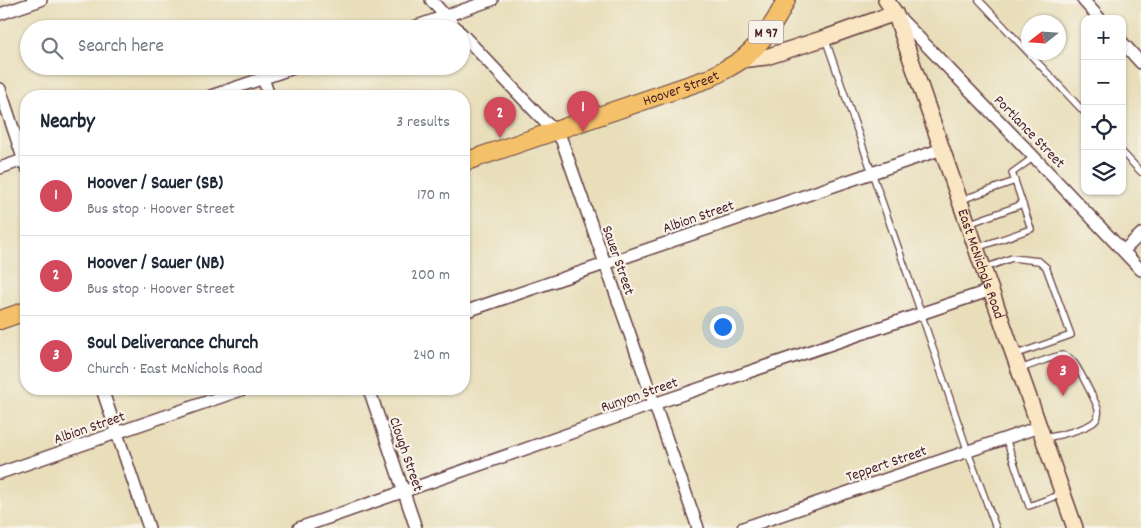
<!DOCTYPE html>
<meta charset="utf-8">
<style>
body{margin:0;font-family:Dekko,sans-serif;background:#f2f2f3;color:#1f2937}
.controls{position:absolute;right:15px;top:15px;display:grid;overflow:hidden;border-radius:10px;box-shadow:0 1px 4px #0004}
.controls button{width:45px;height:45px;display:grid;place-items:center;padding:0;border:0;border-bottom:1px solid #e0e1e3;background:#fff;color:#1f2937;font:25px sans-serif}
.compass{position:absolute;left:1021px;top:15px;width:45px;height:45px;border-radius:50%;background:#fff;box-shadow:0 1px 4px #0004;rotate:253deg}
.you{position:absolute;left:722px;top:326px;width:18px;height:18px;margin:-12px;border:4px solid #fff;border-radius:50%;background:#1a73e8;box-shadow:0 0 0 8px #1a73e833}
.badge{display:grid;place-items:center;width:32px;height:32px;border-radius:50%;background:#d1495b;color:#fff;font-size:16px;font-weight:700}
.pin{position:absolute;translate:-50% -41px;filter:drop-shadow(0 1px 2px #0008)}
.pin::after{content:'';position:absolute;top:26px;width:18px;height:15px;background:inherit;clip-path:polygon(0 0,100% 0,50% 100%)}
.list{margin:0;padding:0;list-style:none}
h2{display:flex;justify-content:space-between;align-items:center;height:65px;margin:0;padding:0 20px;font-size:21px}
h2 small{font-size:16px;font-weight:400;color:#747a83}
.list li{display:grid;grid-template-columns:32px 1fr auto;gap:15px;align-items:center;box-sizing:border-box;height:80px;padding:0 20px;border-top:1px solid #e0e1e3}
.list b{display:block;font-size:19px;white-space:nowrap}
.list p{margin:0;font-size:16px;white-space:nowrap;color:#747a83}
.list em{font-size:16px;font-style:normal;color:#747a83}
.icon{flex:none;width:28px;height:28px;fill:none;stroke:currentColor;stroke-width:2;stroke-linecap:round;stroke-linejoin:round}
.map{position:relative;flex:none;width:1141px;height:528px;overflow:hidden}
.search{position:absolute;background:#fff;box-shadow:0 1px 4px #0004;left:20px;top:20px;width:450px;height:55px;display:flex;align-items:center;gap:12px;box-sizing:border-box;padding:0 18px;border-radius:28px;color:#747a83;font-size:19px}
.panel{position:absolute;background:#fff;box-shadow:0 1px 4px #0004;left:20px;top:90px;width:450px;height:305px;border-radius:20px}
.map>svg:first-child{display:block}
</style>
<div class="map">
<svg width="1141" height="528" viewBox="0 0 1141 528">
<rect width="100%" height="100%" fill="#f7f3e8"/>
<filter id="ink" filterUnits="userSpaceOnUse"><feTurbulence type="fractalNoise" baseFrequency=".02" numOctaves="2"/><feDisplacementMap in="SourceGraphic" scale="10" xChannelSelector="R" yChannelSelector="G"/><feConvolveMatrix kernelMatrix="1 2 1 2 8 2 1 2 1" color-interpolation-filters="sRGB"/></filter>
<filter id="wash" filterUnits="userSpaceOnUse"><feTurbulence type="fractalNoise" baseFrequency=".0096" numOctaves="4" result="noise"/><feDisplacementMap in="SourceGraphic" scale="20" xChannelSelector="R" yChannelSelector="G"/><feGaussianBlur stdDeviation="1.12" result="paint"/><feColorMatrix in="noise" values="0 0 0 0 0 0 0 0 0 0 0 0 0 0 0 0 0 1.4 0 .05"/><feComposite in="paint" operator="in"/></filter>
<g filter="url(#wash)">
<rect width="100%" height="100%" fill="#e8deba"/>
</g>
<g filter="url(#ink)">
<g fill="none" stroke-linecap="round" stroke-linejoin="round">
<defs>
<path id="lane" d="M979 0 1085 113
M825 38 921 313 968 452 996 528
M1122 152 1141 172
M1015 181 1012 173 1034 157
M961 200 1015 181 1031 229 976 248
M968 224 1023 204
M985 268 1012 258 1039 261 1046 267 1071 335 1014 355
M1019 369C1028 367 1058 354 1063 355 1068 356 1072 360 1075 364 1080 371 1096 402 1098 409 1099 413 1098 417 1096 420 1089 429 1056 436 1045 438
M1006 439 1029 506 1062 494"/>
<path id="street" d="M431 0 457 29
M1083 0 1100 19
M0 14 41 0
M897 15 1034 157 1141 270
M408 29 492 0
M461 33 544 121 556 131 562 141 698 528
M1122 42 1141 63
M263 78 269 96
M0 89 26 167
M211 96 299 66
M0 168 26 159
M1123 251 1141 234
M464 312 942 149
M102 389 149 528
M369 389 416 528
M0 473 244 389
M299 528 654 404 991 290
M743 528 1039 427"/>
<g id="secondary">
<path id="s1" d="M886 0 895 13 983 268 1075 528"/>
<path d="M740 60 766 57 825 38 895 13"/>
</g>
<g id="primary">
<path id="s2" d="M464 162 710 78C720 72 731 67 741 60 760 45 776 22 786 0"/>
<path d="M0 320 26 311"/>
</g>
</defs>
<use href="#lane" stroke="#623c40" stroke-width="8"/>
<use href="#street" stroke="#623c40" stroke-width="14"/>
<use href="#secondary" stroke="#623c40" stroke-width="18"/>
<use href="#primary" stroke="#623c40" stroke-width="20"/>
<use href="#lane" stroke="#fff" stroke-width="5.5"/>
<use href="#street" stroke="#fff" stroke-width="11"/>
<use href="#secondary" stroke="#fbe6c3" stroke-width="15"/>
<use href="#primary" stroke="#f4c16a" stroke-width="18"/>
</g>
</g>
<g text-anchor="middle" stroke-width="4.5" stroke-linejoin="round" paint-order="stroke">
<rect fill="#f7f3e8" stroke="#7e5f64" stroke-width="1" x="748.5" y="20.5" width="35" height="23" rx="4"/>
<g font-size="14" font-weight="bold" fill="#4a1f2b">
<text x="766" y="37">M 97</text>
</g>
<g font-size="15" fill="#4a1f2b" stroke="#f7f3e8">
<text dy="5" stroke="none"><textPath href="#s2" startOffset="229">Hoover Street</textPath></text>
<text transform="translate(1030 131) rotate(46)" y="5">Portlance Street</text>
<text transform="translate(698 216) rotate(-19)" y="5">Albion Street</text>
<text transform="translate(619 260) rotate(71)" y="5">Sauer Street</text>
<text dy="5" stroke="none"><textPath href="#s1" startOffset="281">East McNichols Road</textPath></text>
<text transform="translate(639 394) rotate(-19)" y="5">Runyon Street</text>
<text transform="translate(89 427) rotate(-19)" y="5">Albion Street</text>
<text transform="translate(407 454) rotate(71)" y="5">Clough Street</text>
<text transform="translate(886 463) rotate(-19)" y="5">Teppert Street</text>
</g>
</g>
</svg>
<div class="controls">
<button>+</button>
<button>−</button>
<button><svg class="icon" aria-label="locate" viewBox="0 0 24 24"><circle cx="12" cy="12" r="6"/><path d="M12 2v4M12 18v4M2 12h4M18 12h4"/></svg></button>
<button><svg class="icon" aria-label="layers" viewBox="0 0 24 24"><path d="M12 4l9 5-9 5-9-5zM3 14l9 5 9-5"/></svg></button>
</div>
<svg class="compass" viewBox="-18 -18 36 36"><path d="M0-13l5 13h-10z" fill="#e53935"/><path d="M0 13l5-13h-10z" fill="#747a83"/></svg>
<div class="you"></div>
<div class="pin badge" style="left:583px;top:132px">1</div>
<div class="pin badge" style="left:500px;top:138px">2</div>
<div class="pin badge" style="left:1063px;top:396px">3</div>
<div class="search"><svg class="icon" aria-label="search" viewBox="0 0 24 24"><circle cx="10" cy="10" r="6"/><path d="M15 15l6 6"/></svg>Search here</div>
<section class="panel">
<h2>Nearby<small>3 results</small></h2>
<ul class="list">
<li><span class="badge">1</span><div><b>Hoover / Sauer (SB)</b><p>Bus stop · Hoover Street</p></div><em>170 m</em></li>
<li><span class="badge">2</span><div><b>Hoover / Sauer (NB)</b><p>Bus stop · Hoover Street</p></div><em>200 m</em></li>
<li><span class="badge">3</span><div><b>Soul Deliverance Church</b><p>Church · East McNichols Road</p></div><em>240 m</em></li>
</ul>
</section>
</div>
